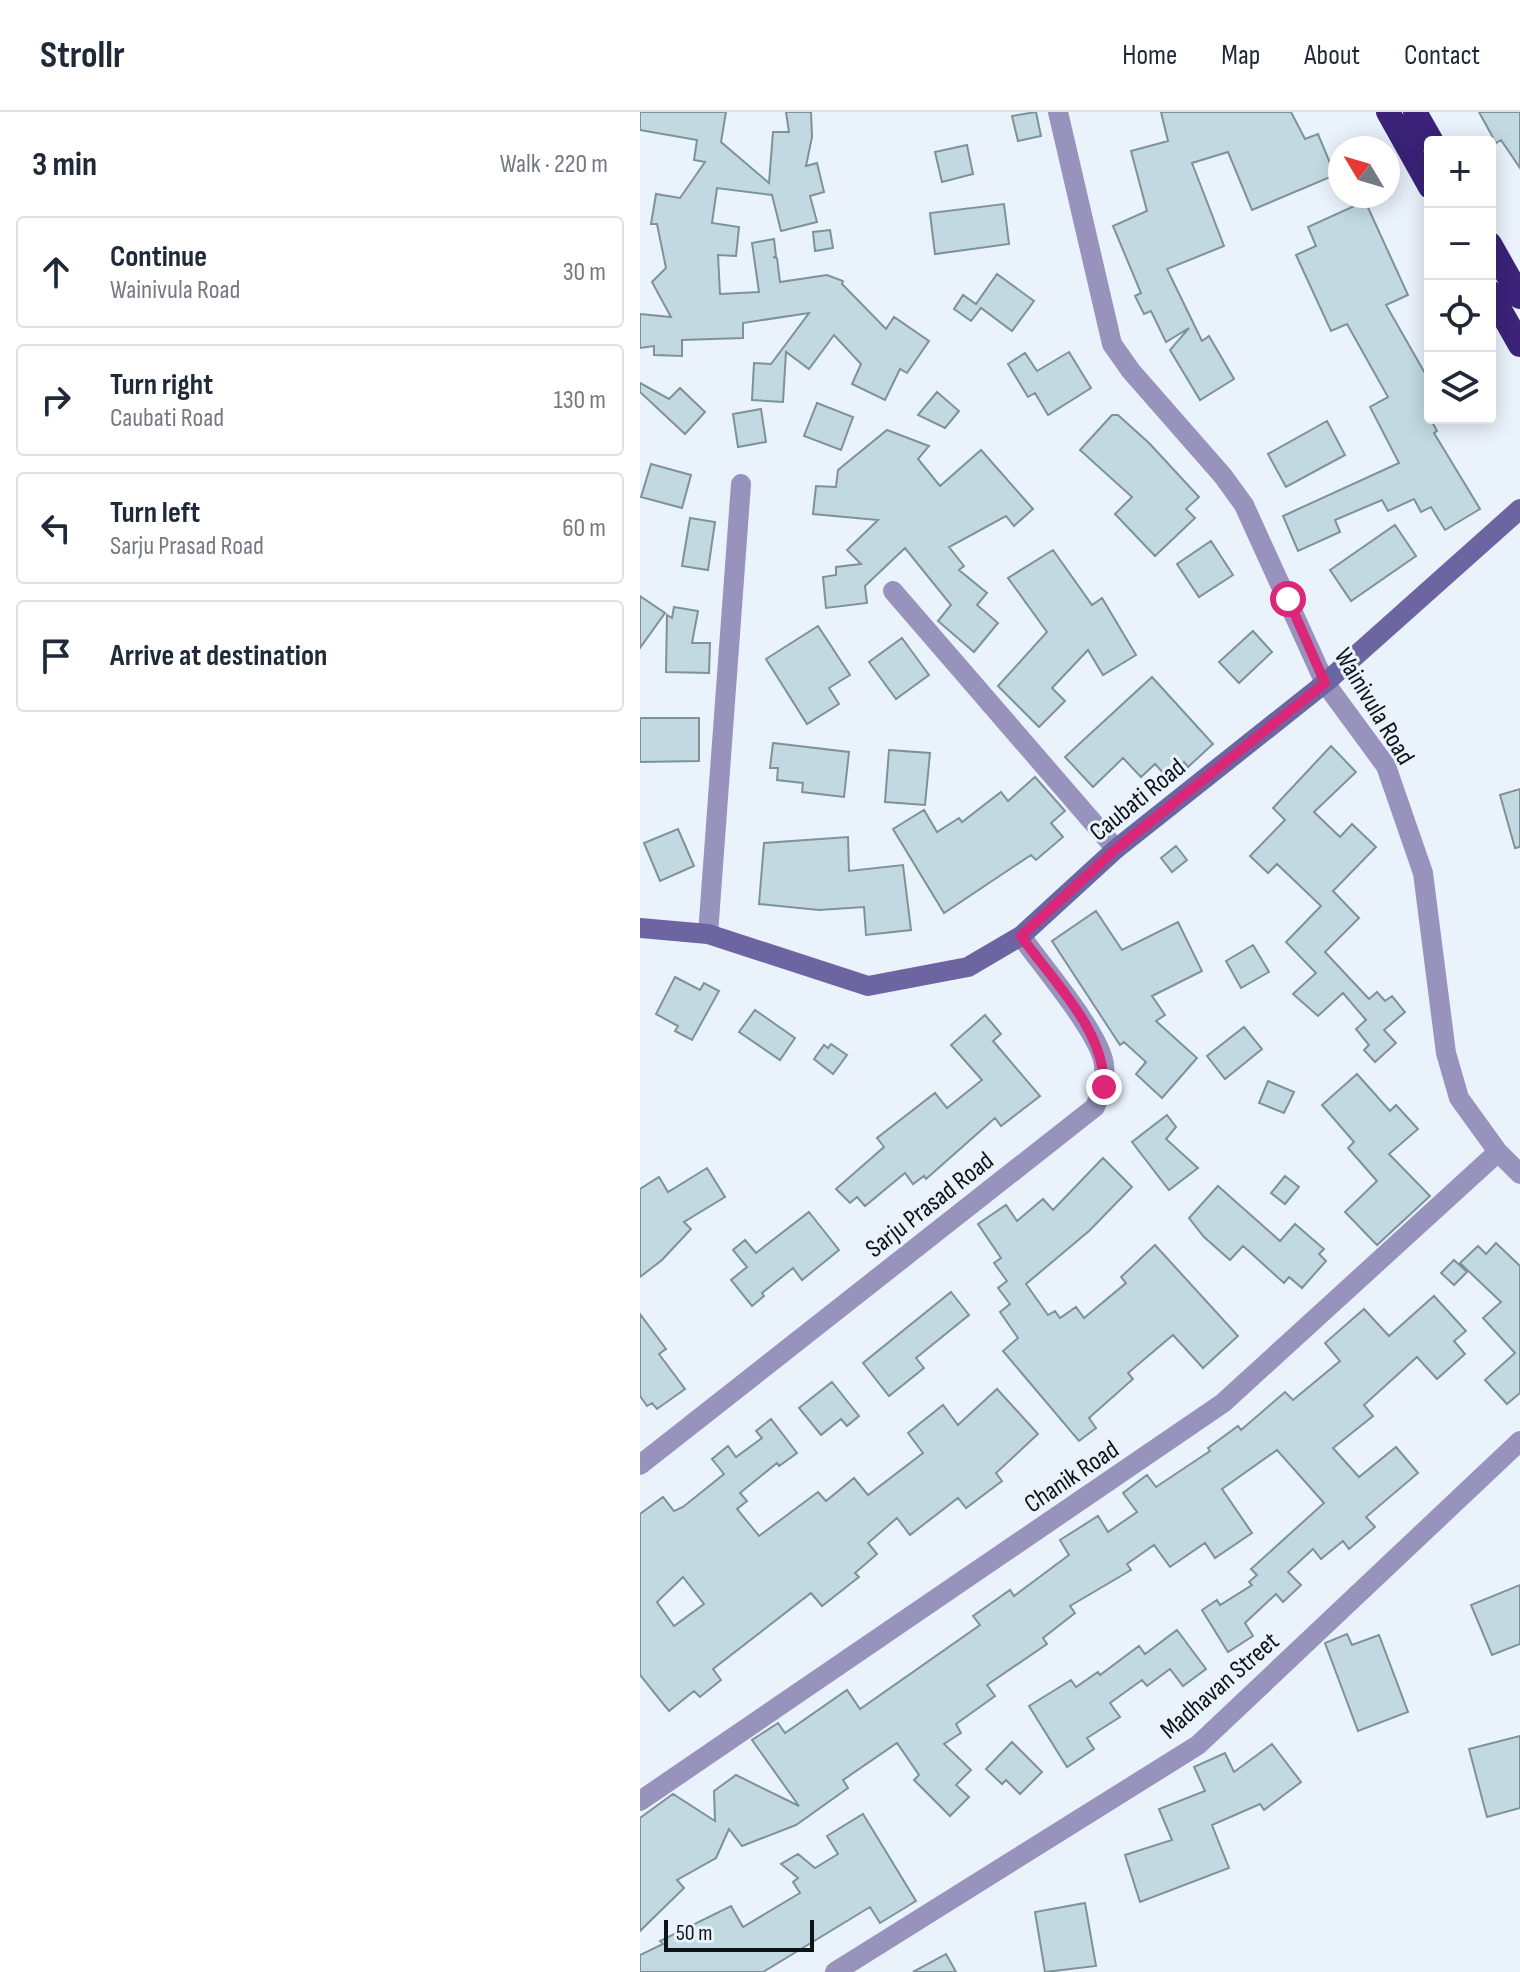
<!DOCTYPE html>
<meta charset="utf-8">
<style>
body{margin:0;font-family:"Sofia Sans Condensed",sans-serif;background:#f2f2f3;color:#1f2937}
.controls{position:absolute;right:24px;top:24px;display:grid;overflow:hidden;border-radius:8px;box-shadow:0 4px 20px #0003}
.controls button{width:72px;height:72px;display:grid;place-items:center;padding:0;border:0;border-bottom:2px solid #e0e1e3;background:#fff;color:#1f2937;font:40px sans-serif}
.compass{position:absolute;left:688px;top:24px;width:72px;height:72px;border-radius:50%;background:#fff;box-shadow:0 4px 20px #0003;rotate:308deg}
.scale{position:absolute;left:24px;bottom:20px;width:150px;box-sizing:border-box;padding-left:8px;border:4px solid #0e1318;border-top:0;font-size:22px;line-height:28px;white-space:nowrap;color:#0e1318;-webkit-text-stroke:6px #eaf2fc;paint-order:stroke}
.stop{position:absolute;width:24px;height:24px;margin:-18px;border:6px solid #db2777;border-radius:50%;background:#fff}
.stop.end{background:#db2777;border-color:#fff;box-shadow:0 2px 8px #0008}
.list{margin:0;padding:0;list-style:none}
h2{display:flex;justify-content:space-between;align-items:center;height:104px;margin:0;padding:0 32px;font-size:34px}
h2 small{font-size:26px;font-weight:400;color:#747a83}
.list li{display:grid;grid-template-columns:52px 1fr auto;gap:24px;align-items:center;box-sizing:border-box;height:112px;margin:0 16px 16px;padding:0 16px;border:2px solid #e0e1e3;border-radius:8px}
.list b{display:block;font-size:30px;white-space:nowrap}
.list p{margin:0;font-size:26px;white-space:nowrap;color:#747a83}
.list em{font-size:26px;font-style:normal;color:#747a83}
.icon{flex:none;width:44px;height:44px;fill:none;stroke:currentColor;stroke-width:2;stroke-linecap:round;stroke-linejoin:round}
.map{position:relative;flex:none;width:880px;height:1860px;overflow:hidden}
header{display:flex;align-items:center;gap:48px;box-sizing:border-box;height:112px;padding:0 40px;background:#fff;border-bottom:2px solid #e0e1e3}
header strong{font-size:38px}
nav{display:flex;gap:44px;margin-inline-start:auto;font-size:28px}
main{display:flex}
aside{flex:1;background:#fff}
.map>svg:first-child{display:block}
</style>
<header>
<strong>Strollr</strong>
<nav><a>Home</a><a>Map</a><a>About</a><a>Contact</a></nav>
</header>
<main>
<aside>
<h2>3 min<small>Walk · 220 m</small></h2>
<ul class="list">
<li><svg class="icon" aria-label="ahead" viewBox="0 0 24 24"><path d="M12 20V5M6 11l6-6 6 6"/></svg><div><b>Continue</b><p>Wainivula Road</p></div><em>30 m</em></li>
<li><svg class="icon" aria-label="right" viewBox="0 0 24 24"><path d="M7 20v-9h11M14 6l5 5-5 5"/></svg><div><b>Turn right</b><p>Caubati Road</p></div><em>130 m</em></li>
<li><svg class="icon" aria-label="left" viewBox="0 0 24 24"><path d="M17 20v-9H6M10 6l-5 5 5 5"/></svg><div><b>Turn left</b><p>Sarju Prasad Road</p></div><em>60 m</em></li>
<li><svg class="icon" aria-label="arrive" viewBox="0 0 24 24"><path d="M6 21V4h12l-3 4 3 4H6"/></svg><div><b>Arrive at destination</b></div></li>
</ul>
</aside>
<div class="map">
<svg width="880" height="1860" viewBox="0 0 880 1860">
<rect width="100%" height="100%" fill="#eaf2fc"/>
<path fill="#c2d9e1" stroke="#7d9299" stroke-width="2" fill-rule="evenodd" d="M0 0H86L81 30 129 71 133 20H149L146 0H171L172 25 166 54 177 51 184 80 170 84 177 110 141 119 132 83 77 76 72 111 99 115 96 144 78 143 80 182 119 180 112 131 134 127 136 145H133L137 146 140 170 187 163 203 169 202 172 246 217 254 205 289 229 267 261 260 257 245 288 212 272 221 252 194 223 169 257 146 240 143 290 112 288 114 251 131 252 169 201 103 211V226L42 228V244L14 243V234L0 236V202L31 205 12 170 26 156 17 112H11L16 82 40 86 65 50 54 48 57 28 0 18Z
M396 0 401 24 378 29 372 4Z
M521 0H651L665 27 678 22 695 63 612 98 588 40 552 51 584 134 527 157 562 229 569 224 594 267 560 288 530 238 549 216 526 230 511 199 504 202 495 184 501 181 473 114 507 99 491 39 528 29Z
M839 0H880V56L861 28 856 31Z
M327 33 333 62 302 70 295 40Z
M725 89 768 183 746 193 790 270V306L797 319 794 321 840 397 805 418 791 395 781 400 774 387 748 399 742 388 695 408 700 420 658 439 643 404 759 351 730 295 748 285 707 212 691 219 656 143 676 134 668 115Z
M364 92 369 132 295 142 290 101Z
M190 118 193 136 175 139 173 120Z
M357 162 394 189 372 219 341 196 331 209 314 197 323 183 336 192Z
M429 240 451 276 408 303 395 281 388 285 368 252 385 241 397 259Z
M0 271 29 287 40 276 65 300 45 322 0 280Z
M297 280 319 299 305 316 278 303Z
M177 291 213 305 201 338 164 324Z
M121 297 126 330 98 335 93 302Z
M472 303H478L509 331 559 385 546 397 555 406 515 444 475 402 492 385 440 338Z
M687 309 705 343 646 375 628 342Z
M247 318 289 334 278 347 300 374 341 338 393 397 374 414 366 404 309 435 324 454 319 458 347 481 337 493 358 511 334 540 298 509 311 493 265 436 225 474 227 491 186 496 183 465 196 463V455L221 452 207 438 238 408 173 402 176 374 196 375 198 358Z
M11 352 51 363 42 396 1 385Z
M50 406 75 410 68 458 42 454Z
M755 413 776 444 711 489 690 458Z
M571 429 593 463 559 485 537 452Z
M413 438 452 493 462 486 496 543 463 563 448 538 412 576 425 589 399 615 358 574 407 520 368 466Z
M0 484 25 501 0 536Z
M34 495 58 499 52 531H70L69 561 26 560 27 503 32 506Z
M178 514 210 563 189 576 199 592 167 612 126 547Z
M613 519 632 540 599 571 579 550Z
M262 526 289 563 256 587 229 550Z
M512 565 573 632 548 655 544 650 527 665 515 652 501 665 483 646 453 675 425 645Z
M0 606H59V649L0 650Z
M133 631 209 640 204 685 162 680 163 671 137 668 138 656H130Z
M691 634 716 660 674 700 700 725 712 712 736 735 693 779 719 806 685 840 729 887 737 880 745 889 752 884 765 900 744 918 756 931 735 950 724 938 729 933 716 917 726 908 703 881 678 904 653 882 676 861 646 830 681 794 637 752 628 761 610 744 645 708 633 696Z
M249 638 290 641 285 693 245 690Z
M395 665 425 699 411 711 423 725 396 748 391 743 304 801 253 717 284 698 297 720 319 706 322 710 361 680 368 689Z
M880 677V735L875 736 860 683Z
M38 717 54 754 20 769 4 731Z
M208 725 209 759 263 753 271 818 226 823 224 795 179 798 119 792 124 731Z
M536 734 547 748 532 760 521 746Z
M456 799 482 838 538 810 562 859 512 884 525 903 516 909 557 946 522 986 496 962 506 950 484 930 480 933 412 829Z
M613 833 629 860 601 876 586 849Z
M35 865 60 878 64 871 79 879 52 928 35 919 38 914 16 902Z
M115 898 155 926 140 948 99 920Z
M345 903 361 922 353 929 400 984 361 1014 355 1006 286 1067 284 1064 273 1072 265 1061 225 1094 217 1085 210 1091 196 1077 244 1035 237 1026 295 981 307 996 342 968 311 933Z
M604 915 622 937 585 967 567 944Z
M191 932 207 943 193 962 174 947 184 933 188 936Z
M717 962 750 999 756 993 778 1017 749 1042 790 1084 737 1133 705 1100 737 1069 708 1036 714 1030 682 993Z
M628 969 654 980 644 1001 619 991Z
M527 1003 536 1015 526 1027 558 1056 529 1078 492 1030Z
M463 1046 492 1075 449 1119 386 1172 408 1203 415 1199 420 1206 436 1195 444 1206 486 1171 481 1165 515 1133 598 1224 563 1256 533 1223 488 1261 493 1267 449 1306 456 1316 439 1329 363 1239 378 1226 360 1200 370 1192 358 1176 367 1169 354 1151 361 1146 338 1112 366 1093 377 1109 403 1087 413 1098Z
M67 1056 85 1085 44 1110 51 1117 22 1148 0 1165V1077L19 1065 28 1080Z
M645 1064 659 1075 645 1092 631 1081Z
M578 1074 640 1129 655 1112 684 1137 679 1142 686 1149 662 1176 649 1165 644 1171 603 1134 590 1148 564 1125 549 1106Z
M169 1100 199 1138 162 1168 153 1156 122 1181 124 1184 112 1194 91 1168 107 1155 93 1138 105 1128 116 1141Z
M856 1131 880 1154V1281L867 1292 845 1268 875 1241 843 1206 861 1190 820 1151 838 1134 846 1142Z
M814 1148 827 1160 814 1173 801 1161Z
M311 1180 329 1203 276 1246 284 1256 249 1284 223 1251Z
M794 1184 826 1219 814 1229 825 1242 797 1267 777 1245 724 1293 733 1304 693 1336 719 1365 756 1335 778 1361 726 1405 735 1415 709 1437 703 1429 681 1447 673 1437 648 1460 661 1473 643 1490 636 1482 605 1511 613 1524 588 1540 562 1498 577 1488 580 1493 612 1473 609 1470 617 1463 611 1457 684 1391 637 1338 582 1377 612 1421 575 1446 565 1431 530 1455 514 1433 487 1452 491 1458 430 1494 435 1501 403 1526 407 1532 347 1573 355 1584 316 1612 321 1621 304 1632 331 1658 316 1673 329 1685 310 1704 274 1668 279 1663 257 1631 203 1668 208 1676 156 1713 102 1734 89 1717 76 1746 37 1768 44 1776 0 1819V1706L33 1682 75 1709 74 1679 96 1663 159 1694 112 1628 138 1611 145 1621 207 1578 220 1597 340 1513 333 1504 370 1478 374 1484 429 1443 420 1428 458 1404 468 1420 497 1400 483 1381 507 1363 516 1375 570 1339 568 1336 598 1314 601 1318 645 1280 653 1288 700 1249 685 1231 724 1197 749 1224Z
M0 1202 26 1237 19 1242 45 1277 17 1297 12 1291 7 1294 0 1284Z
M192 1270 219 1304 207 1314 201 1307 181 1323 159 1296Z
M357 1277 398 1322 356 1361 362 1369 326 1396 318 1386 270 1423 257 1406 228 1431 237 1442 215 1461 219 1465 182 1494 171 1481 73 1557 81 1568 60 1585 54 1579 29 1599 0 1563V1402L23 1385 34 1399 43 1395 84 1362 72 1347 88 1334 96 1345 122 1326 116 1319 131 1307 157 1341 139 1354 137 1351 100 1381 107 1389 97 1397 119 1424 178 1380 186 1389 214 1366 228 1383 283 1341 268 1321 303 1293 318 1313ZM43 1465 64 1492 34 1514 17 1490Z
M880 1473V1532L852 1543 831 1493Z
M537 1518 566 1557 543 1574 530 1557 507 1574 502 1568 470 1591 480 1605 447 1626 454 1637 427 1655 389 1594 431 1568 436 1575 458 1560 460 1563 499 1534 505 1542Z
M707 1522 712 1533 739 1523 768 1600 718 1619 685 1531Z
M880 1624V1696L847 1705 829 1637Z
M372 1630 402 1660 380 1682 366 1668 362 1672 346 1657Z
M632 1632 661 1670 624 1698 620 1692 572 1713 589 1756 500 1790 485 1743 532 1728 519 1697 565 1679 554 1655 585 1641 594 1660Z
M223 1702 276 1789 240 1811 230 1795 123 1860H0V1843L23 1832 20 1829 91 1794 103 1815 160 1781 153 1770 158 1766 141 1752 158 1742 175 1756 198 1742 187 1724Z
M445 1791 456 1854 405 1860 395 1800Z
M306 1842 316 1860H273Z"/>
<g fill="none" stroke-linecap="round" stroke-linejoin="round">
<path stroke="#9793bd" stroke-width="20" d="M418 0 472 232 491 259 583 364 604 393 685 571 746 654 783 761 806 941 819 986 858 1040 880 1062
M253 479 476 737
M68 822 101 372
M0 1353 455 995C461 981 466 969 464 953 461 922 401 853 381 824
M0 1689 583 1291 858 1040
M195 1860 558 1633 880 1329"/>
<path stroke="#6d65a1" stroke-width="20" d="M0 816 68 822 228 874 328 855 381 824 476 737 685 571 880 397"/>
<path stroke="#3a2379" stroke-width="24" d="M748 0 790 75
M775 0 792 30
M850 132 880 185
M850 180 880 233"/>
</g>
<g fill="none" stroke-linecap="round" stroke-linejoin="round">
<path stroke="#db2777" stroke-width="10" d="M464 975C465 918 412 868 381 824L476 737 685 571 648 487"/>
</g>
<g text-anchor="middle" stroke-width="6" stroke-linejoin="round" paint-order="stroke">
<g font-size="26" fill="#0e1318" stroke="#eaf2fc">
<text transform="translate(735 594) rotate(59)" y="9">Wainivula Road</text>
<text transform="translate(497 687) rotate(-39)" y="9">Caubati Road</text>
<text transform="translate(289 1092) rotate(-38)" y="9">Sarju Prasad Road</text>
<text transform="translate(431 1364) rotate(-34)" y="9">Chanik Road</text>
<text transform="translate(579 1573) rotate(-41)" y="9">Madhavan Street</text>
</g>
</g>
</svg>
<div class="controls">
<button>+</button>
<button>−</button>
<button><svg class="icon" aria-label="locate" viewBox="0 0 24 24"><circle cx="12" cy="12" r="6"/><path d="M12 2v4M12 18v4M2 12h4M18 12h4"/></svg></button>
<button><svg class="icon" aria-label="layers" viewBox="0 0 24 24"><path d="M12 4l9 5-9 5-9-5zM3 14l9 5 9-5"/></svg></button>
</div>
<svg class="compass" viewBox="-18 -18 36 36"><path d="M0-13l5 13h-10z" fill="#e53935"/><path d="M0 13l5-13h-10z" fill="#747a83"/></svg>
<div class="scale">50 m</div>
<div class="stop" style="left:648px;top:487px"></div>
<div class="stop end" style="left:464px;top:975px"></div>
</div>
</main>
